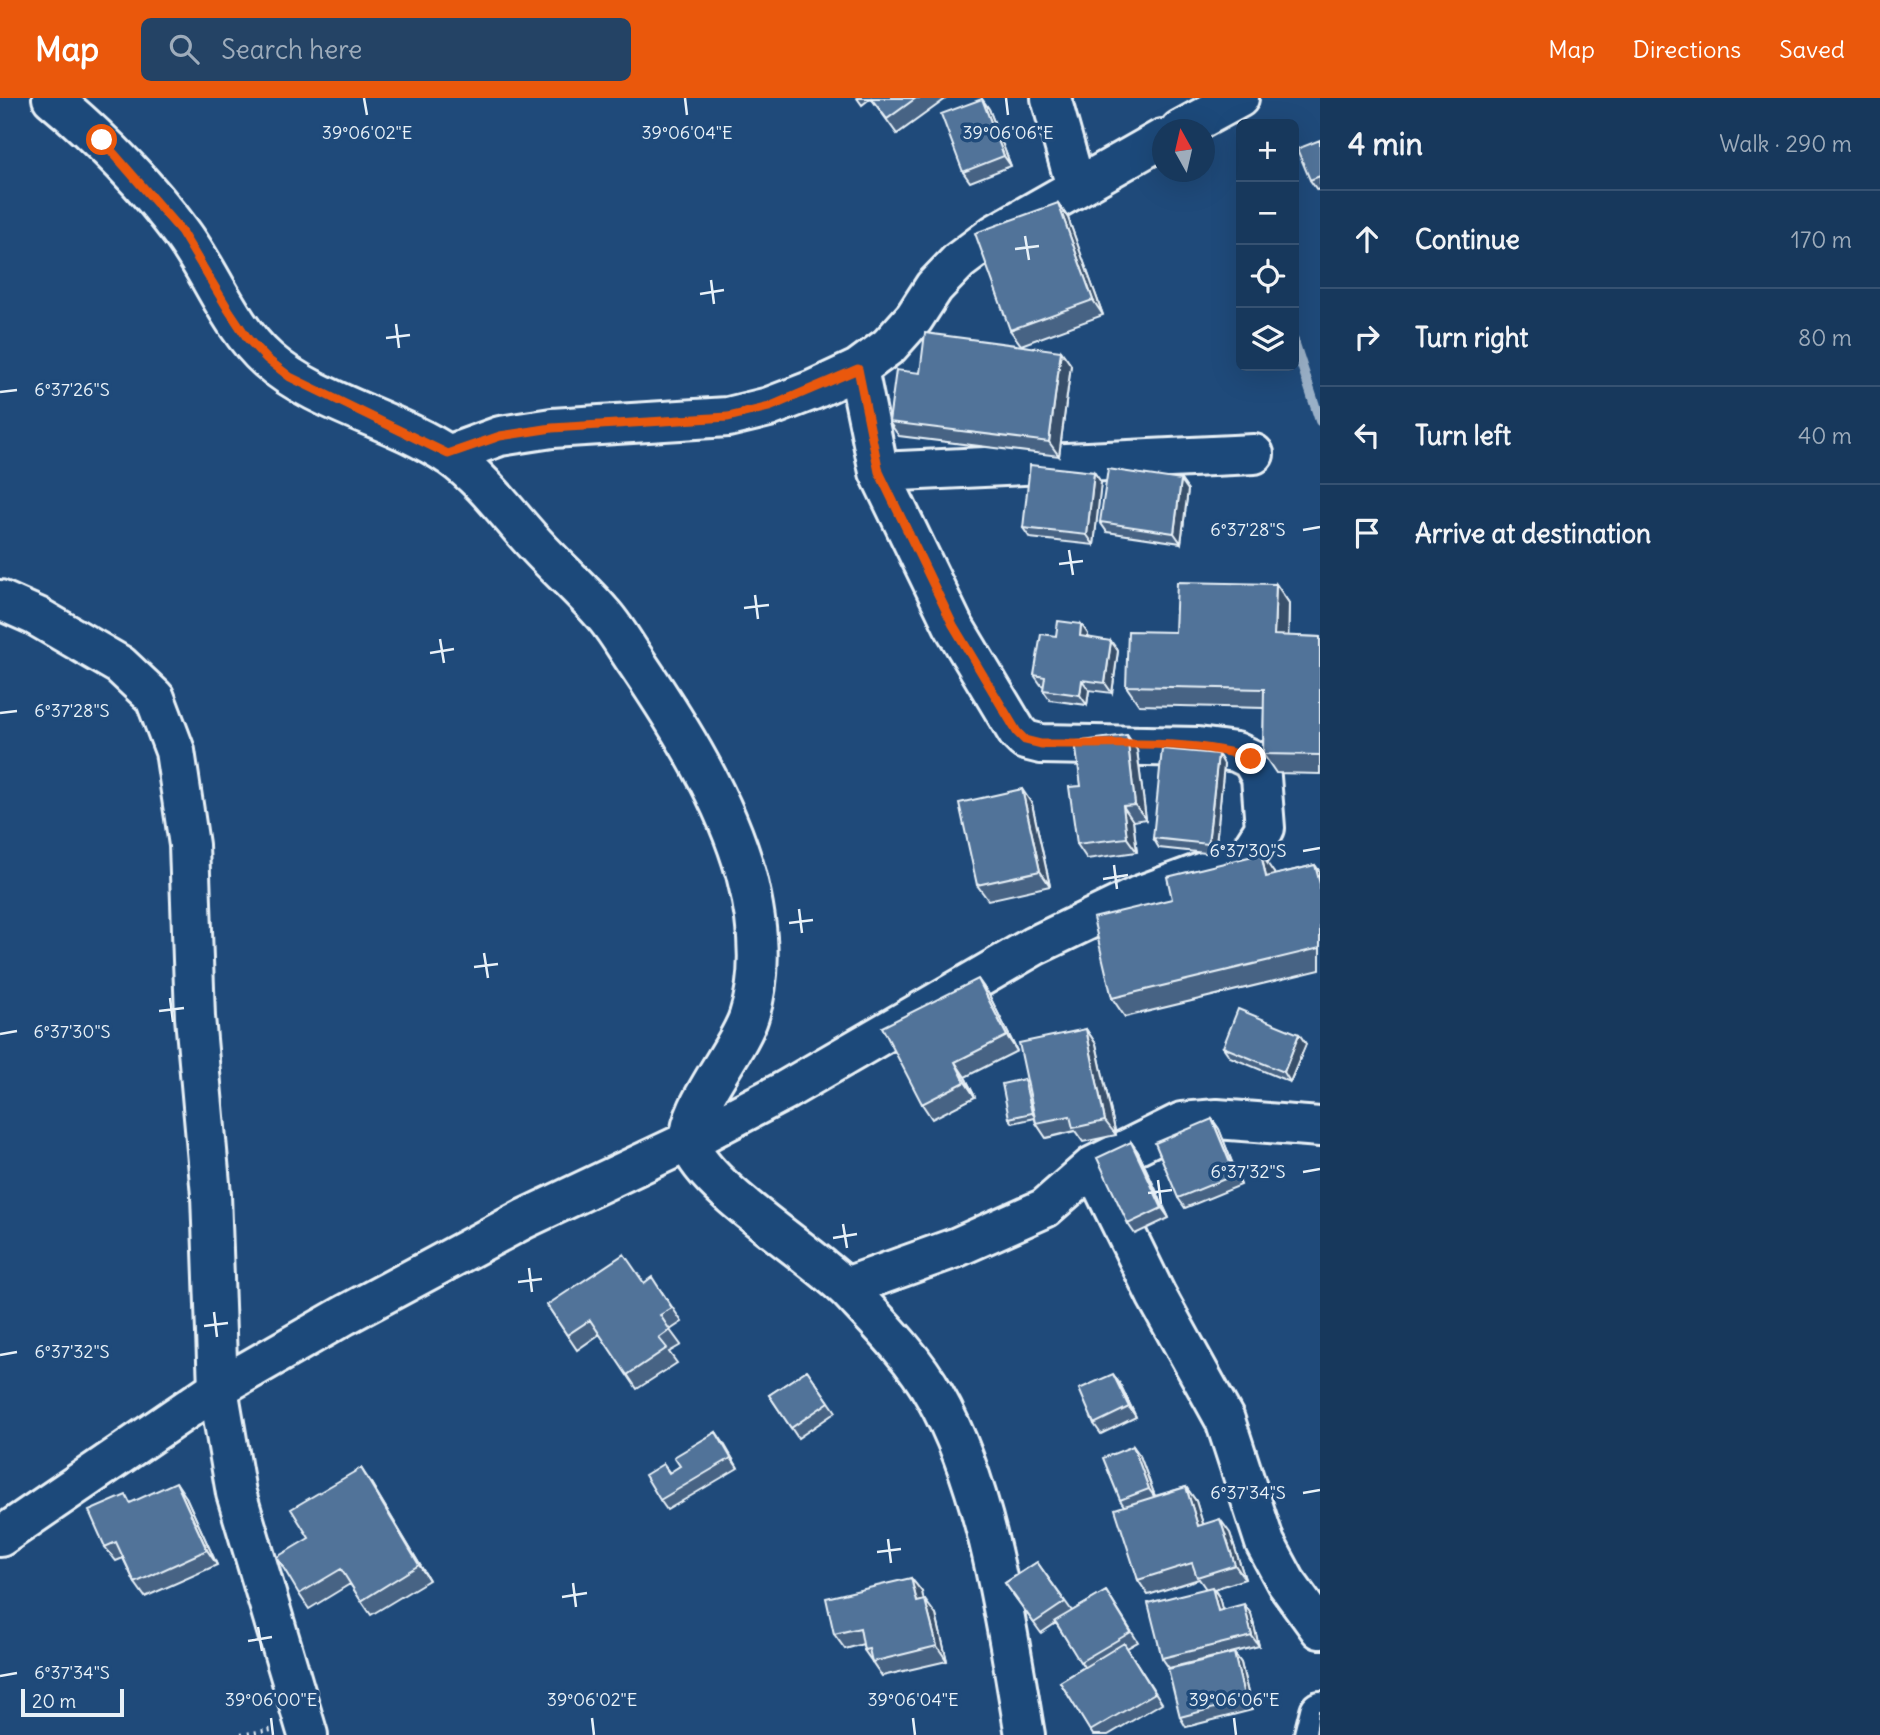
<!DOCTYPE html>
<meta charset="utf-8">
<style>
body{margin:0;font-family:Delius,sans-serif;background:#244365;color:#f1f3f6}
.controls{position:absolute;right:21px;top:21px;display:grid;overflow:hidden;border-radius:10px;box-shadow:0 7px 28px #0002}
.controls button{width:63px;height:63px;display:grid;place-items:center;padding:0;border:0;border-bottom:2px solid #365272;background:#17385c;color:#f1f3f6;font:35px sans-serif}
.compass{position:absolute;left:1152px;top:21px;width:63px;height:63px;border-radius:50%;background:#17385c;box-shadow:0 7px 28px #0002;rotate:352deg}
.scale{position:absolute;left:21px;bottom:18px;width:103px;box-sizing:border-box;padding-left:7px;border:4px solid #e8f1f8;border-top:0;font-size:19px;line-height:24px;white-space:nowrap;color:#e8f1f8;-webkit-text-stroke:5px #1f4a7a;paint-order:stroke}
.stop{position:absolute;width:21px;height:21px;margin:-16px;border:5px solid #ea580c;border-radius:50%;background:#fff}
.stop.end{background:#ea580c;border-color:#fff;box-shadow:0 2px 7px #0008}
.list{margin:0;padding:0;list-style:none}
h2{display:flex;justify-content:space-between;align-items:center;height:91px;margin:0;padding:0 28px;font-size:30px}
h2 small{font-size:23px;font-weight:400;color:#9eacbb}
.list li{display:grid;grid-template-columns:46px 1fr auto;gap:21px;align-items:center;box-sizing:border-box;height:98px;padding:0 28px;border-top:2px solid #365272}
.list b{display:block;font-size:26px;white-space:nowrap}
.list em{font-size:23px;font-style:normal;color:#9eacbb}
.icon{flex:none;width:38px;height:38px;fill:none;stroke:currentColor;stroke-width:2;stroke-linecap:round;stroke-linejoin:round}
.map{position:relative;flex:none;width:1320px;height:1637px;overflow:hidden}
header{display:flex;align-items:center;gap:42px;box-sizing:border-box;height:98px;padding:0 35px;background:#ea580c;color:#fff}
header strong{font-size:33px}
nav{display:flex;gap:38px;margin-inline-start:auto;font-size:24px}
.search{width:490px;height:63px;background:#244365;display:flex;align-items:center;gap:18px;box-sizing:border-box;padding:0 24px;border-radius:10px;color:#9eacbb;font-size:26px}
main{display:flex}
aside{flex:1;background:#17385c}
.map>svg:first-child{display:block}
</style>
<header>
<strong>Map</strong>
<div class="search"><svg class="icon" aria-label="search" viewBox="0 0 24 24"><circle cx="10" cy="10" r="6"/><path d="M15 15l6 6"/></svg>Search here</div>
<nav><a>Map</a><a>Directions</a><a>Saved</a></nav>
</header>
<main>
<div class="map">
<svg width="1320" height="1637" viewBox="0 0 1320 1637">
<rect width="100%" height="100%" fill="#1f4a7a"/>
<filter id="ink" filterUnits="userSpaceOnUse"><feTurbulence type="fractalNoise" baseFrequency=".0143" numOctaves="2"/><feDisplacementMap in="SourceGraphic" scale="14" xChannelSelector="R" yChannelSelector="G"/><feConvolveMatrix kernelMatrix="1 2 1 2 8 2 1 2 1" color-interpolation-filters="sRGB"/></filter>
<g filter="url(#ink)">
<g fill="none" stroke-linecap="round" stroke-linejoin="round">
<path stroke="#9ab0c7" stroke-width="10" d="M1236 10 1241 29
M1294 243 1320 323"/>
<defs>
<path id="minor" d="M52 0C100 40 144 84 181 134 212 175 229 227 268 262 316 305 396 321 450 358 484 382 508 417 536 447 557 470 581 491 601 514 615 529 625 548 637 565 680 629 725 700 746 776 758 822 764 872 749 918 739 952 681 1017 691 1048 704 1090 816 1158 850 1194 880 1226 914 1260 935 1298 989 1392 1007 1531 1025 1637
M1051 0 1076 89
M1180 32 1239 0
M448 357 500 338 552 330 728 319 769 309 813 292 858 271 889 248 914 220 934 189 959 163 995 136 1162 41
M879 374 1254 356
M0 502 36 518 120 567 155 600 175 653 189 747 195 919 211 1097 218 1290 236 1395 308 1637
M1093 1068 1156 1197 1225 1322 1265 1445 1286 1484 1320 1531
M846 1189 955 1150 1045 1110 1093 1068 1182 1024 1217 1021 1320 1029
M0 1439 218 1290 345 1217 524 1121 689 1043 786 992 1034 848 1138 798 1247 758 1265 730 1261 679 1251 661 1236 654 1198 649 1041 646 1025 642 1017 634 953 527 879 374 858 271
M1314 1637 1320 1613"/>
</defs>
<use href="#minor" stroke="#e8f1f8" stroke-width="44"/>
<path stroke="#e8f1f8" stroke-width="4.5" stroke-dasharray="2 5" stroke-linecap="butt" d="M241 1637 271 1632"/>
<use href="#minor" stroke="#1f4a7a" stroke-width="38"/>
</g>
<path fill="#466384" stroke="#e8f1f8" stroke-width="2" d="M857 0H947L897 36 871 0 862 7Z
M982 1 989 11 1011 68 970 84 963 74Z
M1320 42V91L1317 92 1310 82Z
M1058 105 1068 120 1103 217 1021 247 1010 232Z
M1061 253 1071 267 1059 358 899 338 889 324 920 275Z
M1094 374 1101 384 1094 447 1030 440 1023 430Z
M1181 382 1188 392 1181 445 1107 434 1100 424Z
M1276 486 1289 505 1288 538 1320 539V676L1276 675 1263 656 1264 610 1139 607 1126 588 1175 534Z
M1081 526 1088 536V539L1118 553 1112 595 1089 592 1087 607 1050 602 1043 592 1044 588 1041 587 1034 577 1056 538Z
M1127 637 1137 652 1146 721 1133 723 1137 754 1087 761 1077 746 1081 688Z
M1218 656 1224 666 1215 756 1159 750 1153 740Z
M1032 706 1050 788 988 802 977 787Z
M1315 767 1320 774V872L1125 919 1112 900 1172 801 1274 775V777Z
M988 895 1017 953 965 979 975 999 932 1021 922 1006Z
M1086 931 1096 946 1116 1037 1083 1044 1075 1033 1046 1040 1036 1025 1035 1020 1013 1025 1009 1020 1028 985Z
M1299 936 1306 946 1290 984 1230 959 1223 949Z
M1212 1021 1219 1031 1241 1087 1185 1110 1178 1100Z
M1131 1044 1138 1054 1169 1120 1135 1136 1128 1126Z
M644 1185 662 1194 682 1224 670 1232 681 1247 669 1254 677 1265 637 1291 600 1236 577 1252 547 1207Z
M807 1272 836 1314 798 1340 769 1297Z
M1120 1286 1136 1319 1101 1336 1094 1326Z
M716 1334 738 1370 667 1412 660 1402 663 1366 670 1375 680 1368Z
M1133 1348 1140 1358 1155 1398 1186 1389 1196 1403 1203 1426 1230 1435 1245 1481 1214 1491 1219 1499 1222 1512 1251 1516 1259 1548 1169 1570 1162 1560 1206 1491 1199 1481 1148 1497 1138 1482 1124 1408 1120 1402Z
M371 1385 429 1482 371 1517 350 1486 309 1511 299 1496 309 1440Z
M186 1399 217 1467 145 1499 135 1485 123 1460 116 1463 105 1449 131 1405Z
M1037 1464 1072 1513 1106 1493 1138 1544 1127 1550 1162 1605 1108 1637H1093L1060 1584 1084 1569 1056 1525 1041 1535 1005 1485Z
M911 1480 922 1494 923 1502 936 1517 947 1563 882 1578 864 1552 863 1546 845 1551 834 1536Z
M1234 1555 1241 1565 1252 1612 1186 1629 1180 1619Z"/>
<path fill="#39506b" stroke="#e8f1f8" stroke-width="2" d="M982 1 989 11 1011 68 1004 58Z
M1058 105 1068 120 1103 217 1093 202Z
M1061 253 1071 267 1059 358 1049 344Z
M1094 374 1101 384 1094 447 1087 437Z
M1181 382 1188 392 1181 445 1174 435Z
M1276 486 1289 505 1288 556 1274 537Z
M1081 526 1088 536 1087 548 1080 538Z
M1111 543 1118 553 1112 595 1105 585Z
M1082 582 1089 592 1087 607 1080 597Z
M1127 637 1137 652 1146 721 1135 707Z
M1218 656 1224 666 1215 756 1208 746Z
M1022 691 1032 706 1050 788 1040 773Z
M1123 708 1133 723 1137 754 1127 740Z
M1261 756 1274 775 1279 798 1266 779Z
M1315 767 1320 774V786Z
M978 881 988 895 1017 953 1007 938Z
M1086 931 1096 946 1116 1037 1105 1023Z
M1299 936 1306 946 1290 984 1284 974Z
M955 964 965 979 975 999 965 984Z
M1024 981 1028 986 1036 1020 1032 1015Z
M1212 1021 1219 1031 1241 1087 1235 1077Z
M1131 1044 1138 1054 1169 1120 1162 1110Z
M1113 1276 1120 1286 1136 1319 1129 1309Z
M716 1334 723 1344 738 1370 731 1360Z
M1133 1348 1140 1358 1156 1401 1149 1391Z
M361 1370 371 1385 429 1482 419 1467Z
M176 1384 186 1399 217 1467 207 1452Z
M1186 1389 1196 1403 1208 1442 1198 1428Z
M1220 1421 1230 1435 1245 1481 1235 1467Z
M911 1480 922 1494 927 1518 917 1504Z
M1212 1489 1219 1499 1225 1523 1218 1513Z
M925 1502 936 1517 947 1563 937 1548Z
M1244 1506 1251 1516 1259 1548 1252 1538Z
M1234 1555 1241 1565 1252 1612 1245 1602Z"/>
<path fill="#517399" stroke="#e8f1f8" stroke-width="2" d="M871 0H916L887 21Z
M982 1 1004 58 963 74 941 16Z
M1320 42V78L1310 82 1297 51Z
M1058 105 1093 202 1010 232 975 135Z
M925 235 1061 253 1049 344 889 324 896 272 920 275Z
M1030 367 1094 374 1087 437 1023 430Z
M1108 371 1181 382 1174 435 1100 424Z
M1177 484 1276 486 1274 537 1320 539V657L1263 656 1264 591 1126 588 1128 533 1175 534Z
M1058 523 1081 526 1080 538 1111 543 1105 585 1082 582 1080 597 1043 592 1045 579 1034 577 1041 536 1056 538Z
M1127 637 1135 707 1123 708 1127 740 1077 746 1069 689 1081 688 1075 644Z
M1162 651 1218 656 1208 746 1153 740Z
M1022 691 1040 773 977 787 959 705Z
M1261 756 1266 779 1315 767 1320 786V850L1112 900 1093 820 1172 801 1167 779Z
M978 881 1007 938 955 964 965 984 922 1006 882 929Z
M1238 911 1299 936 1284 974 1223 949Z
M1086 931 1105 1023 1073 1030 1070 1018 1036 1025 1019 945Z
M1024 981 1032 1015 1009 1020 1002 986Z
M1212 1021 1235 1077 1178 1100 1155 1045Z
M1131 1044 1162 1110 1128 1126 1097 1060Z
M624 1156 644 1185 652 1179 672 1210 660 1217 670 1232 659 1240 667 1250 627 1277 590 1222 567 1237 547 1207Z
M807 1272 829 1304 791 1330 769 1297Z
M1113 1276 1129 1309 1094 1326 1079 1291Z
M716 1334 731 1360 660 1402 645 1377 663 1366 669 1375 680 1368 674 1359Z
M1133 1348 1149 1391 1120 1402 1103 1360Z
M361 1370 419 1467 361 1503 341 1471 299 1496 277 1459 309 1440 291 1411Z
M176 1384 207 1452 135 1485 116 1444 105 1449 89 1413 126 1397 130 1405Z
M1186 1389 1198 1428 1220 1421 1235 1467 1197 1479 1192 1465 1138 1482 1115 1411Z
M1037 1464 1065 1504 1034 1525 1005 1485Z
M911 1480 917 1504 925 1502 937 1548 872 1564 869 1551 864 1552 860 1530 834 1536 826 1500Z
M1212 1489 1218 1513 1244 1506 1252 1538 1162 1560 1148 1505Z
M1106 1493 1131 1534 1080 1564 1055 1523Z
M1124 1545 1155 1595 1090 1633 1060 1584Z
M1234 1555 1245 1602 1180 1619 1168 1571Z
M1319 1613H1320V1637H1316Z"/>
</g>
<g fill="none" stroke-linecap="round" stroke-linejoin="round" filter="url(#ink)">
<path stroke="#ea580c" stroke-width="9" d="M102 42 181 133 228 211 248 241 267 261 290 279 448 356 500 338 552 330 728 319 769 309 858 271 879 374 953 527 1017 634 1025 642 1041 646C1098 647 1202 640 1251 661"/>
</g>
<path fill="none" stroke="#e8f1f8" stroke-width="2.5" d="M364 0 367 17M685 0 687 17M1006 0 1008 17M1025 138 1029 162M1015 151 1039 148M711 182 714 206M700 196 724 192M396 226 399 250M386 240 410 237M0 294 17 292M1303 432 1320 429M1069 452 1073 477M1059 466 1083 463M755 497 758 521M744 510 769 507M440 541 444 565M430 555 454 551M0 615 17 613M1303 753 1320 750M1114 767 1117 791M1103 781 1128 777M799 811 802 835M789 825 813 822M484 855 488 880M474 869 498 866M170 900 173 924M159 913 184 910M0 936 17 933M1303 1074 1320 1071M1158 1082 1161 1106M1148 1095 1172 1092M843 1126 847 1150M833 1140 857 1136M529 1170 532 1194M518 1184 542 1181M214 1214 217 1239M204 1228 228 1225M0 1257 17 1254M1303 1395 1320 1392M888 1441 891 1465M877 1454 901 1451M573 1485 576 1509M562 1499 587 1495M258 1529 262 1553M248 1543 272 1539M0 1578 17 1575M271 1620 273 1637M592 1620 594 1637M913 1620 915 1637M1234 1620 1236 1637"/>
<g font-size="18" text-anchor="middle" fill="#e8f1f8" stroke="#1f4a7a" stroke-width="7" stroke-linejoin="round" paint-order="stroke">
<text x="367" y="41">39°06'02"E</text>
<text x="687" y="41">39°06'04"E</text>
<text x="1008" y="41">39°06'06"E</text>
<text x="72" y="298">6°37'26"S</text>
<text x="1248" y="438">6°37'28"S</text>
<text x="72" y="619">6°37'28"S</text>
<text x="1248" y="759">6°37'30"S</text>
<text x="72" y="940">6°37'30"S</text>
<text x="1248" y="1080">6°37'32"S</text>
<text x="72" y="1260">6°37'32"S</text>
<text x="1248" y="1401">6°37'34"S</text>
<text x="72" y="1581">6°37'34"S</text>
<text x="271" y="1608">39°06'00"E</text>
<text x="592" y="1608">39°06'02"E</text>
<text x="913" y="1608">39°06'04"E</text>
<text x="1234" y="1608">39°06'06"E</text>
</g>
</svg>
<div class="controls">
<button>+</button>
<button>−</button>
<button><svg class="icon" aria-label="locate" viewBox="0 0 24 24"><circle cx="12" cy="12" r="6"/><path d="M12 2v4M12 18v4M2 12h4M18 12h4"/></svg></button>
<button><svg class="icon" aria-label="layers" viewBox="0 0 24 24"><path d="M12 4l9 5-9 5-9-5zM3 14l9 5 9-5"/></svg></button>
</div>
<svg class="compass" viewBox="-18 -18 36 36"><path d="M0-13l5 13h-10z" fill="#e53935"/><path d="M0 13l5-13h-10z" fill="#9eacbb"/></svg>
<div class="scale">20 m</div>
<div class="stop" style="left:102px;top:42px"></div>
<div class="stop end" style="left:1251px;top:661px"></div>
</div>
<aside>
<h2>4 min<small>Walk · 290 m</small></h2>
<ul class="list">
<li><svg class="icon" aria-label="ahead" viewBox="0 0 24 24"><path d="M12 20V5M6 11l6-6 6 6"/></svg><div><b>Continue</b></div><em>170 m</em></li>
<li><svg class="icon" aria-label="right" viewBox="0 0 24 24"><path d="M7 20v-9h11M14 6l5 5-5 5"/></svg><div><b>Turn right</b></div><em>80 m</em></li>
<li><svg class="icon" aria-label="left" viewBox="0 0 24 24"><path d="M17 20v-9H6M10 6l-5 5 5 5"/></svg><div><b>Turn left</b></div><em>40 m</em></li>
<li><svg class="icon" aria-label="arrive" viewBox="0 0 24 24"><path d="M6 21V4h12l-3 4 3 4H6"/></svg><div><b>Arrive at destination</b></div></li>
</ul>
</aside>
</main>
